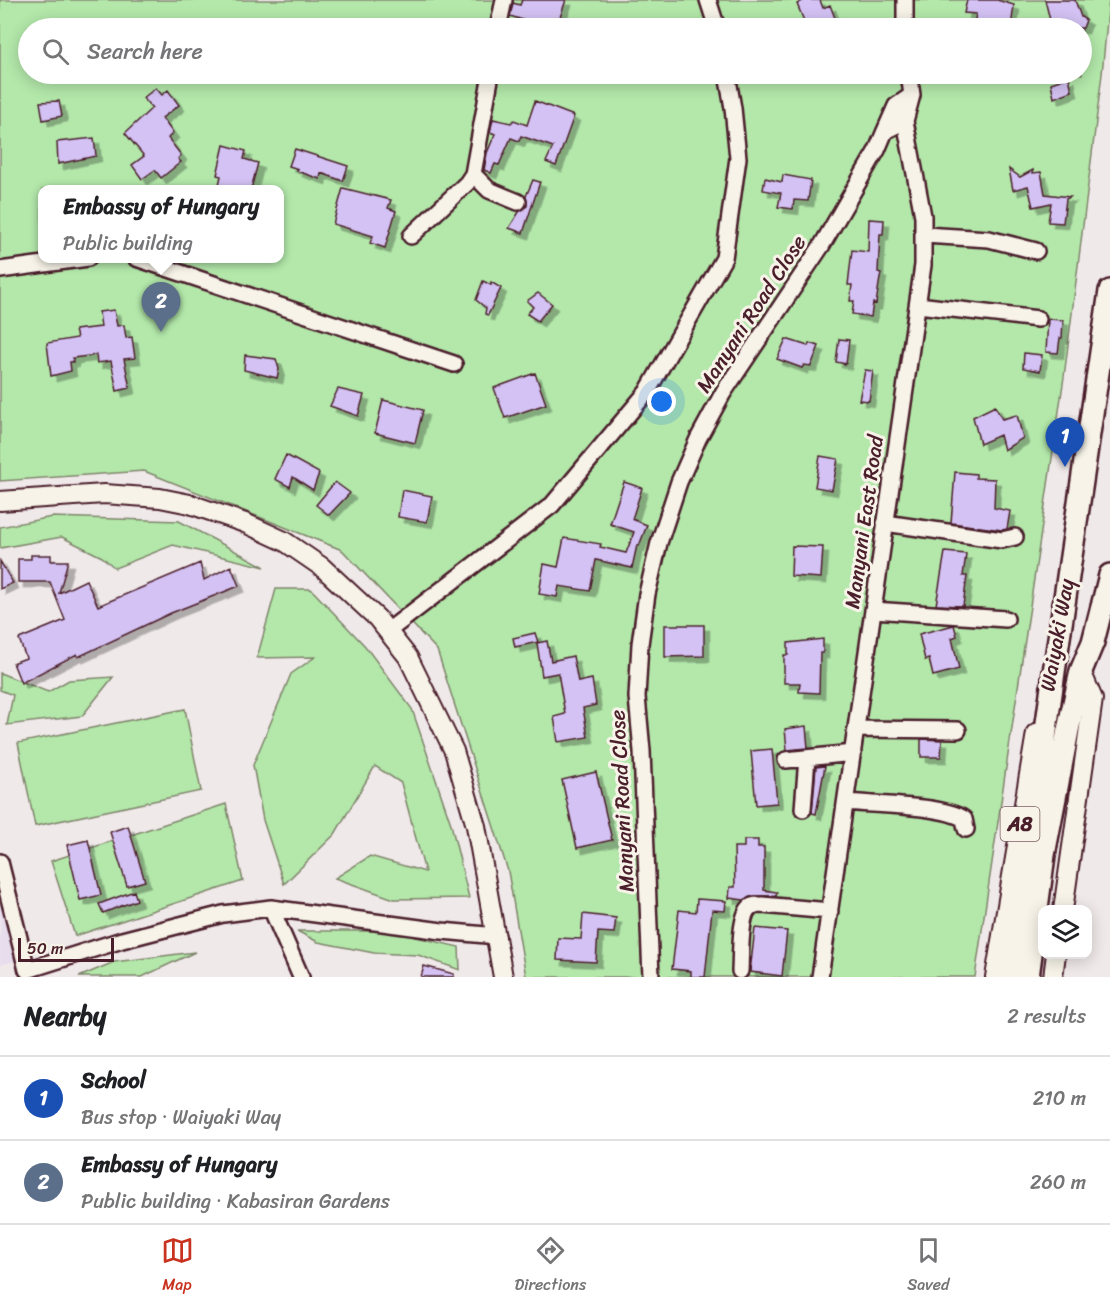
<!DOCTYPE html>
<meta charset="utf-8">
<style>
body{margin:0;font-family:Sriracha,sans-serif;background:#f6f6f6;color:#202124}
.controls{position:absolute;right:18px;bottom:18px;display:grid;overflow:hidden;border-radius:12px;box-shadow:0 3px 15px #0003}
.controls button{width:54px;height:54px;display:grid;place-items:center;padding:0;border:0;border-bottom:2px solid #e0e0e0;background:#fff;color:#202124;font:30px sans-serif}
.scale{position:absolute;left:18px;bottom:15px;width:96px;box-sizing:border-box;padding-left:6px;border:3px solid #4a1f2b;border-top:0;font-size:16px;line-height:21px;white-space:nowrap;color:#4a1f2b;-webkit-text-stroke:4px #f7f3e8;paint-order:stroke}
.you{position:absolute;left:662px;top:402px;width:21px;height:21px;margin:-15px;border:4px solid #fff;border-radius:50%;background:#1a73e8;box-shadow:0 0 0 9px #1a73e833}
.badge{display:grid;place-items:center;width:39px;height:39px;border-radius:50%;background:#c8321e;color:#fff;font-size:20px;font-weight:700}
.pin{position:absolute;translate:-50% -50px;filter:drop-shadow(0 2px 3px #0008)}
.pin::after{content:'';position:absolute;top:32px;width:21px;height:18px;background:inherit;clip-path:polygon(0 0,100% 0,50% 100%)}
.popup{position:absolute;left:38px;top:185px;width:246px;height:78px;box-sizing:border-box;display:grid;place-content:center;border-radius:12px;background:#fff;filter:drop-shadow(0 2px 4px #0005);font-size:20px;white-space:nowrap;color:#757577}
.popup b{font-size:22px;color:#202124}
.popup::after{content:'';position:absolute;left:50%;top:100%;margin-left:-12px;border:12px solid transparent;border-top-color:#fff}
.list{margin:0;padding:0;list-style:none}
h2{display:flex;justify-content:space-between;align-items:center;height:78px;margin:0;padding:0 24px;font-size:26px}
h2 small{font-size:20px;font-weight:400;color:#757577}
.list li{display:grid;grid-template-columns:39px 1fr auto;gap:18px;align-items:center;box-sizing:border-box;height:84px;padding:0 24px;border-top:2px solid #e0e0e0}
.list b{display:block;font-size:22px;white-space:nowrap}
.list p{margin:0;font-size:20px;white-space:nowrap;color:#757577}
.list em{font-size:20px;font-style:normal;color:#757577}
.icon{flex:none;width:33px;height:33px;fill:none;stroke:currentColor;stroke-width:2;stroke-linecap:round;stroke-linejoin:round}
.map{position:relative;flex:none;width:1110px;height:977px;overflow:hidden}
.search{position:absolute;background:#fff;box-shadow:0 3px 15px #0003;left:18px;right:18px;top:18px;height:66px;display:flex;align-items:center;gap:15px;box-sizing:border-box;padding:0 21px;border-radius:33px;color:#757577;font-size:22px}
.sheet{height:246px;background:#fff}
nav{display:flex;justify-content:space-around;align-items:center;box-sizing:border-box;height:84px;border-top:2px solid #e0e0e0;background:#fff;font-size:16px;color:#757577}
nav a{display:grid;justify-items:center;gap:3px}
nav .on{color:#c8321e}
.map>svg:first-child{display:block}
</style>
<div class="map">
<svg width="1110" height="977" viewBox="0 0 1110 977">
<defs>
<filter id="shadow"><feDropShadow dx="5.5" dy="5.5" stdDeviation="0" flood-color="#0004"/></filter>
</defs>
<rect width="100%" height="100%" fill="#f0e9ea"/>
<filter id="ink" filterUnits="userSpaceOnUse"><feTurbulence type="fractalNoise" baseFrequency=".0167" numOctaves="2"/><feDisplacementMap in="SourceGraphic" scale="12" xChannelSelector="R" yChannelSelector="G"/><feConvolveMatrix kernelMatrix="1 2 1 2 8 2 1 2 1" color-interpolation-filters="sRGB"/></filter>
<g filter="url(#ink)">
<path fill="#e7dded" d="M0 873 22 959 0 965Z"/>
<path fill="#b3e8aa" stroke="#7e846a" stroke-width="1.5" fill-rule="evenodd" d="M0 0H1109L1102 74 1064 377 975 977H526L508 871 437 650 342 550 144 471 0 481ZM28 28H1082V74H28ZM42 190H280V258H42Z
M52 517 179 521 265 567 173 545 115 568 102 557 62 537 0 548V527Z
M276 589H311L365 646 412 709 451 824 469 898 394 899 335 878 370 856 425 872 401 783 375 766 335 834 284 884 263 820 253 765 291 674 315 657 257 658Z
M0 673 48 692 69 680 113 677 82 716 7 725 13 695 0 690Z
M185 709 201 791 35 826 18 743Z
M226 804 243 881 75 936 51 861Z
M297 931H390L459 947 460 970 418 955 374 953 318 942Z
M195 952 142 977H79L114 962Z"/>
<path fill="#d3c2f3" stroke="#4a1f2b" stroke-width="1.5" filter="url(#shadow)" d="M522 0H566L558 23 539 19 536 28H521L523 20 510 16 513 3 520 5Z
M804 0H820L823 8 830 5 835 18 813 28H807L797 4Z
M967 0H997L1014 5 1011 27 974 24 976 14 964 13Z
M1045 0H1075L1081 17 1086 20 1083 28H1052Z
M1069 77 1072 91 1054 98 1051 83Z
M156 88 162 95 168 90 179 105 162 118 173 133 168 138 181 155 178 159 181 162 161 178 155 170 142 179 132 165 144 156 125 133 152 108 143 98Z
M59 101 62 116 43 120 40 102Z
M535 101 574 116 556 166 546 162 553 147 521 136 519 141 511 138 499 165 495 164 491 173 484 170 487 153 495 134 490 132 493 119 511 123 514 120 527 125Z
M94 138 96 156 58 164 57 142Z
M224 145 246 151 244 159 258 163 251 189H218L221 176 217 175Z
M295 149 348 166 343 181 321 173 320 179 297 171 298 169 289 166Z
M1009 169 1020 177 1033 170V173L1041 172 1045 194 1070 197 1066 199 1063 223 1048 222 1051 203 1033 207 1028 186 1013 190Z
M783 175 811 180 808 201 794 200 793 209 778 207 781 193 763 190 765 178 782 182Z
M533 180 540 182 523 233 509 228 519 212 527 206 526 196Z
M343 188 391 200 388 208 396 211 385 248 370 243 373 236 333 224Z
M869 219 884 220 883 234H880L878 272 881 273 879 284 876 304 873 303 871 317 852 314 854 301H850L852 285H848L852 250 868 252Z
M483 281 491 285V282L501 288 488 315 485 314 486 308 476 300Z
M538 293 552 304 538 321 527 314 533 307 527 301Z
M114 310 117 326 124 325 126 338 132 337 135 358 124 359 130 388 117 391 111 361 97 363 96 355 73 358V362H70L71 371 51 376 47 343 77 338 75 330 101 327 99 312Z
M1048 319 1063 320 1062 338H1060L1058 353 1046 352Z
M786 339 808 346 809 343 819 346 811 366 804 365 802 368 777 359Z
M839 339 849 340 846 364 836 362Z
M1024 353 1042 355 1040 371 1023 368Z
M245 355 276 359 279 369 277 378 244 370Z
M865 370 873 371 869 401 859 400Z
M535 373 546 404 505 418 494 388Z
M338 389 364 395 358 416 330 406Z
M383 400 423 410 415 443 375 433Z
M995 406 1002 419 1017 415 1023 438 1004 450 1000 435 980 444 973 417Z
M286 455 319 473 313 490 293 477 290 487 275 479Z
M820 456 838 459 832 490 815 487Z
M955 472 976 474V478L995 479 994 508 1010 511 1007 529 1002 530 951 523Z
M335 482 350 493 329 515 316 505Z
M624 482 642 488 632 519 647 525 639 546 637 545 632 568 596 560 590 591 559 586 557 597 539 594 544 564 558 567 564 538 601 544 600 547 626 553 634 532 610 524Z
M402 490 432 496 427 522 398 517Z
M792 546 823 547 821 578 791 576Z
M945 552 966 554 963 576H967L963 606 936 605Z
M31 555H51V561H68L59 593 86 580 98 606 200 563 204 580 231 566 239 586 171 613 78 657 77 654 21 683 13 663 26 658 19 639 65 620 50 582H18V559H31Z
M0 561 13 583 0 589Z
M665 625H704V656L665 657Z
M954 625 957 636 952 638 959 669 933 676 929 659 925 660 919 634Z
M535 633 538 642 515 647 513 638Z
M823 639V653H820L819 693 799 692 800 683H784V655H788V643Z
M547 641 551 661 573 656 578 682 592 679 596 705 583 708 588 737 558 742 554 717 565 714 558 673 542 676 537 643Z
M806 726 808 748 787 750 785 729Z
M921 739 942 740 941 757H921Z
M772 749 777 803 756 805 751 751Z
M825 766 816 814 812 813 816 767Z
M596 772 612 840 577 848 562 780Z
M128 826 145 881 127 886 110 832Z
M88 840 101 895 80 900 67 845Z
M744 840H758V847H764V890L777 892 776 896H755L744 900 729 898 730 887H735L734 847H744Z
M134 891 137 900 103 913 99 904Z
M697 899 726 901 725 911 712 910 705 977H691V971L672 969 679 910 696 912Z
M583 914 616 918 614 933 598 932 596 962 557 960 558 938 581 939Z
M755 928 787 931 782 976 750 972Z
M424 966 454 974V977H421Z"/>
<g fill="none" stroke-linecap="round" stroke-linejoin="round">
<defs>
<path id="minor" d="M708 0 717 28
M498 28 504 0
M905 28V0
M885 131 896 106 912 95
M473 174 489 190 518 202
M924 235 989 239 1036 251
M411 236 467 183 473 174 491 74
M136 258 454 364
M0 270 88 258
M918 305 1038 319
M885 523 1002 540 1015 537
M873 610 1006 619
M388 631 552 505 647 392 724 258 738 158 733 108 727 74
M857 729 958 730
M786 760 853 753
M846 802C873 805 943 805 964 819L966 829
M803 809 807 758
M0 862 27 970 122 940 223 914 271 908 442 931 497 936
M271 908 301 977
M740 971C741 958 739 911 752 906 755 905 759 905 762 905L830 911
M651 977 642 751 637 697 640 644 647 594 659 543 679 482 698 439 723 393 822 245 877 150 885 131 905 121
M820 977 923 265V216L905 121 912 95 909 74"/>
<path id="major" d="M0 501 104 494 160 498 190 504 245 523 284 541 322 567 377 618 408 657 454 751 476 826 503 977
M1063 910 1093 699 1081 671
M995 977 1036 733
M1053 977 1056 954"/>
<path id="highway" d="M1012 977 1054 672 1110 291
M1028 977 1044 855 1068 730 1081 671 1093 642 1110 575"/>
</defs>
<use href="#minor" stroke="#4a1f2b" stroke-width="20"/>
<use href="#major" stroke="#4a1f2b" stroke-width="22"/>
<use href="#highway" stroke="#4a1f2b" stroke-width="26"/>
<use href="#minor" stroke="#f7f3e8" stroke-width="15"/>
<use href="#major" stroke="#f7f3e8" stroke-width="18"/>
<use href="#highway" stroke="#f7f3e8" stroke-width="21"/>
</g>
</g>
<g text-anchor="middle" stroke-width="6" stroke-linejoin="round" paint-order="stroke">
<rect fill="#f7f3e8" stroke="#7e5f64" stroke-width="1.5" x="1000.5" y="807" width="39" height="34" rx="4.5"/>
<g font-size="20" font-weight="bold" fill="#4a1f2b">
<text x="1020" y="831">A8</text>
</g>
<g font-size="21" fill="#4a1f2b" stroke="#f7f3e8">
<text transform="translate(751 314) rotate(-57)" y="7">Manyani Road Close</text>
<text transform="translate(864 522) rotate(-82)" y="7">Manyani East Road</text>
<text transform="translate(1057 635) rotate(-80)" y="7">Waiyaki Way</text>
<text transform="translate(622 801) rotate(-93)" y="7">Manyani Road Close</text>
</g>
</g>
</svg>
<div class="controls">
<button><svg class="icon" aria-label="layers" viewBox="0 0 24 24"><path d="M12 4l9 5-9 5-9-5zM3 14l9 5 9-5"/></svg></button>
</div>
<div class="scale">50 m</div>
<div class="you"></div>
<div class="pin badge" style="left:1065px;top:467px;background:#1a4fb4">1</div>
<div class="pin badge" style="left:161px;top:332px;background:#5c6f8a">2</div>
<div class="popup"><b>Embassy of Hungary</b>Public building</div>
<div class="search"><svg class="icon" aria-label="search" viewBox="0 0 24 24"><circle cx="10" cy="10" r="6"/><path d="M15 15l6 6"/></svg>Search here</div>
</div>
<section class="sheet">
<h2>Nearby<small>2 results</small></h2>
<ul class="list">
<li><span class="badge" style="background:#1a4fb4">1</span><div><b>School</b><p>Bus stop · Waiyaki Way</p></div><em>210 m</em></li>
<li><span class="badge" style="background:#5c6f8a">2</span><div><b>Embassy of Hungary</b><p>Public building · Kabasiran Gardens</p></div><em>260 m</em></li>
</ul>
</section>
<nav>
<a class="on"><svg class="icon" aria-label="map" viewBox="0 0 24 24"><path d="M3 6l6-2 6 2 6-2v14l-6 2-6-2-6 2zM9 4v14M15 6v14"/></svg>Map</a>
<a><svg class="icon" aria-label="directions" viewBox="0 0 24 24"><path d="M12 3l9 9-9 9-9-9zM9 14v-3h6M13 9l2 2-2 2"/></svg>Directions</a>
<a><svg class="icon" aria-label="saved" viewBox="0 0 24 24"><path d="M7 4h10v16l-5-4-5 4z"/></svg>Saved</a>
</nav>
